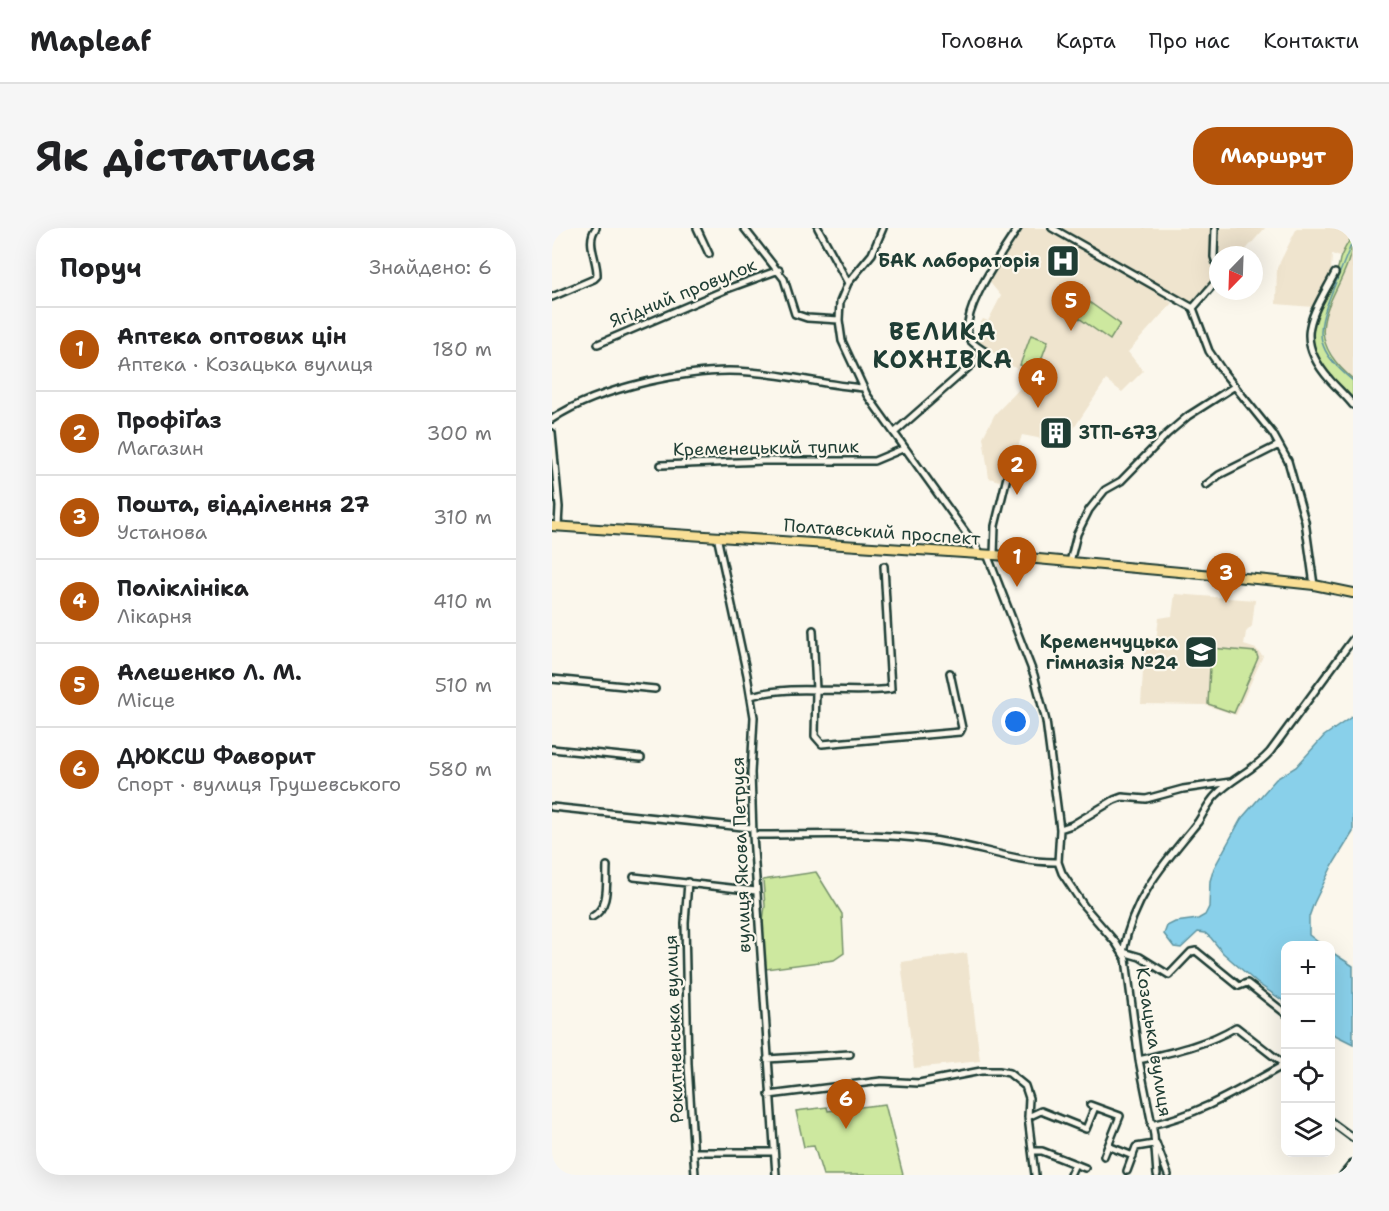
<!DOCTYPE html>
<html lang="uk">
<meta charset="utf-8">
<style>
body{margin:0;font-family:"Shantell Sans",sans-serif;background:#f6f6f6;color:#202124}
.controls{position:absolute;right:18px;bottom:18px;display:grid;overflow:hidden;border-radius:12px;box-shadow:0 6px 24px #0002}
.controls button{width:54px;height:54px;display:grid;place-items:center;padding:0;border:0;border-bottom:2px solid #e0e0e0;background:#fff;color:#202124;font:30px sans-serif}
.compass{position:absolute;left:657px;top:18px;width:54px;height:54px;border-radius:50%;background:#fff;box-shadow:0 6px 24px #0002;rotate:203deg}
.you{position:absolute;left:464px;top:494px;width:21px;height:21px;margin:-15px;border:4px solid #fff;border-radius:50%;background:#1a73e8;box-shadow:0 0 0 9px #1a73e833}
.badge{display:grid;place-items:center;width:39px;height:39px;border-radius:50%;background:#b45309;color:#fff;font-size:20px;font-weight:700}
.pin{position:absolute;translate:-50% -50px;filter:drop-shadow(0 2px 3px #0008)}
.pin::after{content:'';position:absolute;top:32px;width:21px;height:18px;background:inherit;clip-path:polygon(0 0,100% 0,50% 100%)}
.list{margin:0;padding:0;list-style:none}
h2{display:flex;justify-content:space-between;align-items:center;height:78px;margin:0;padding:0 24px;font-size:26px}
h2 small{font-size:20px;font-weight:400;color:#757577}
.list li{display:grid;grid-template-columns:39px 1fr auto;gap:18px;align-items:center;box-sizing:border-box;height:84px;padding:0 24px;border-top:2px solid #e0e0e0}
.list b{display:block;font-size:22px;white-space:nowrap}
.list p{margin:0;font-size:20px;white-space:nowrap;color:#757577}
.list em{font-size:20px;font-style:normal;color:#757577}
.icon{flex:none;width:33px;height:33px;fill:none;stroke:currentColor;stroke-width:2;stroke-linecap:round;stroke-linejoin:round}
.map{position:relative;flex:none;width:801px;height:947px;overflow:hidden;border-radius:24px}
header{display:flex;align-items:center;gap:36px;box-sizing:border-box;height:84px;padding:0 30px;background:#fff;border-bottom:2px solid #e0e0e0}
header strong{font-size:28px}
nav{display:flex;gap:33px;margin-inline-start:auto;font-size:21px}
.intro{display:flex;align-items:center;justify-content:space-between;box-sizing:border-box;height:144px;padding:0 36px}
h1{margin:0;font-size:42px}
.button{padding:15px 27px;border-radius:24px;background:#b45309;color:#fff;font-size:21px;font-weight:700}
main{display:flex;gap:36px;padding:0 36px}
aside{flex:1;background:#fff;border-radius:24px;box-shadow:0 6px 24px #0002}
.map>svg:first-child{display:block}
</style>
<header>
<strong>Mapleaf</strong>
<nav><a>Головна</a><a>Карта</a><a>Про нас</a><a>Контакти</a></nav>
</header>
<div class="intro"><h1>Як дістатися</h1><a class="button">Маршрут</a></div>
<main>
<aside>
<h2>Поруч<small>Знайдено: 6</small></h2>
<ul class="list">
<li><span class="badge">1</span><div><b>Аптека оптових цін</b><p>Аптека · Козацька вулиця</p></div><em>180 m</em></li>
<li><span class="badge">2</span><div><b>ПрофіҐаз</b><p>Магазин</p></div><em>300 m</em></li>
<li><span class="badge">3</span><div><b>Пошта, відділення 27</b><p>Установа</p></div><em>310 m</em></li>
<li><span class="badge">4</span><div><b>Поліклініка</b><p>Лікарня</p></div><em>410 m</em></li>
<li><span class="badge">5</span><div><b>Алешенко Л. М.</b><p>Місце</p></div><em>510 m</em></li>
<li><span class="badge">6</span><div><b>ДЮКСШ Фаворит</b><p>Спорт · вулиця Грушевського</p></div><em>580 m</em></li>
</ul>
</aside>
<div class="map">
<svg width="801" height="947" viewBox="0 0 801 947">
<rect width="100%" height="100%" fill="#fbf7ec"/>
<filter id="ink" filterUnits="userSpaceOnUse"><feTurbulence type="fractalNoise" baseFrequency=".0167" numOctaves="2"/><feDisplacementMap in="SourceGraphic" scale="12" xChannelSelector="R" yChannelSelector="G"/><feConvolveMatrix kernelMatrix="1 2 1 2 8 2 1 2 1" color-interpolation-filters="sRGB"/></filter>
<g filter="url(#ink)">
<path fill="#efe4ce" d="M467 0H495L588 53 620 75 576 124 591 143 570 164 554 152 512 215 470 207 454 255 437 250 431 209 443 186 479 149 451 133 421 108 431 91 436 93 449 68 435 51 442 46 441 43 445 40Z
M509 0H713L689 27H666V47L661 50 658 57 643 73 640 74 630 71Z
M745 0H801V6L788 29 780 26 779 44 761 79 724 76 725 40Z
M801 19V151L785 137 781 129 774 114 771 97 774 83Z
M623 366 703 372 700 398 694 404 692 417 704 421 711 428 684 487 653 477 589 476 593 411 604 412 607 390 620 388Z
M415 725 428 833 362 840 349 734Z"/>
<path fill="#cde89f" stroke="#76926a" stroke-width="1.5" d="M801 6C801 64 734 96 801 151V173C791 159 777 149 768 134 748 102 771 73 784 44 787 40 787 35 788 31 791 22 797 14 801 6Z
M537 74 568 96 558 112 527 90Z
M479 107 496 113 485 143 468 137Z
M659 420 704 424 706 430 682 485 656 476Z
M264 644 290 686 292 725 282 732 214 741 210 700 213 678 211 652Z
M333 876 351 947H271L262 918 252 919 244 883 275 879 276 883Z"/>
<path fill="#89d0ea" stroke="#5f95a1" stroke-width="1.5" d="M801 488V604L780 638 762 675 757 689V707L770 717 734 718 733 774 705 755 671 725 659 710 653 705 646 704 629 720 622 719 612 706 615 698 623 694 646 691 653 687 657 679 658 653 662 640 689 591 724 551 744 539 772 508Z
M778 723 801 738V816L779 805Z"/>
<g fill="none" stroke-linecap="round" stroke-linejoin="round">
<path stroke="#5f95a1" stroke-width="1.5" d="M801 12C794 29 787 47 780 64 762 107 764 122 801 153"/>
<defs>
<path id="minor" d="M145 0 157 26
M192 0 232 51 243 86 255 90 287 92
M266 0 296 55
M331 0 320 26 296 55 288 74 287 92 290 113 315 167 429 326
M500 0 641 80
M663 0 662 29 666 41
M783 45C761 87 740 109 778 152 786 161 794 168 801 177
M0 69 42 51 45 48C46 32 33 14 44 0
M641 80 657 123 672 145 721 206 736 233 753 293 762 357
M641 80 666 51
M46 116 175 61 227 42
M0 191C46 160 143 138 198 144 237 147 274 157 312 160
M0 205 7 279 6 298
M342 205 434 124C429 121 423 117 419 113 402 89 453 21 466 0
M109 237 212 233H322L353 220
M654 257 667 247 727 217
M165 308 195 447 202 489 199 545 201 607 224 947
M435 326 482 447 494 493 508 601 506 634 510 645 532 678 564 715 574 731 587 832 602 907 605 947
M442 327 443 298 455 249
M518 334 525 306 537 282 553 262 569 253 615 206 636 188 683 158
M261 402 264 462 263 508 270 516 408 504 410 500 398 445
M0 451 103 461
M199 468C243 455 294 467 339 461L332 338
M0 521 89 530
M0 579 200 600
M508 601 520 597 562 572 570 569 594 571 631 561 679 554
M201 607C260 607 321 604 380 612 423 617 463 635 506 634
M82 649 204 663
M136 654 133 695 136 837 143 947
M40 689C58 679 54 656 55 638
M733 785 695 755 687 758 644 723 639 724 617 747 588 729 571 724C581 669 612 635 646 594 652 585 656 575 664 567 680 550 701 543 718 524L801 411
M215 831 298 826
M587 832C621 824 654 817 684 799L734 838
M217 867 329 853 367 855 429 843H447L457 845 473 858 477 870 476 889 483 947
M538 877 568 888 552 928
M476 889 489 883 534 901 543 879
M778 893 801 910
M599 897C651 885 686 862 732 837
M604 915 616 947
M556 918 581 928
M480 923H490L523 936 518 947
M142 924H222
M523 936 533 940
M575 943 584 919 602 916
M791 947 801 935"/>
<path id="highway" d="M0 298 442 327 715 352 762 357 801 365"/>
</defs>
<use href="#minor" stroke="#1f3d34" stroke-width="10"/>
<use href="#highway" stroke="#1f3d34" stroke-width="12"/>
<use href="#minor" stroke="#fbf7ec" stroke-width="5"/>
<use href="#highway" stroke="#f9df96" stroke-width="8"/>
</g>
</g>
<defs>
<symbol id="hospital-square" viewBox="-11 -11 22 22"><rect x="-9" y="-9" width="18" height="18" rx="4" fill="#1f3d34" stroke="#fbf7ec"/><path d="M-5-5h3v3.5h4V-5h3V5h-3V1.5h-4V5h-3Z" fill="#fff"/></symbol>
<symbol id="building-square" viewBox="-11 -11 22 22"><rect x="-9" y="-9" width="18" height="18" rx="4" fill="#1f3d34" stroke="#fbf7ec"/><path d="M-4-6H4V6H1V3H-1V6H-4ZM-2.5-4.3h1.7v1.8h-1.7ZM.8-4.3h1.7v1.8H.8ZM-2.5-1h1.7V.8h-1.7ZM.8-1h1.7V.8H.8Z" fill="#fff"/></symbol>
<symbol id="school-square" viewBox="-11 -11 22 22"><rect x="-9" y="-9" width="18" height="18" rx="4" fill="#1f3d34" stroke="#fbf7ec"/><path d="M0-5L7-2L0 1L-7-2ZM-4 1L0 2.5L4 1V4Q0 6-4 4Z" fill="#fff"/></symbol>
</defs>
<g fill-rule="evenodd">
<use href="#hospital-square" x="492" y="14" width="38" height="38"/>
<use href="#building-square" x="485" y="186" width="38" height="38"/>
<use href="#school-square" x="630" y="405" width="38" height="38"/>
</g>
<g text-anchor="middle" stroke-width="4.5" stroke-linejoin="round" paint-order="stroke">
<g font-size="18" font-weight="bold" fill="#1f3d34" stroke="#fbf7ec" text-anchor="end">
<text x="488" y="39">БАК лабораторія</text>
<text x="527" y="211" text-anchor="start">ЗТП-673</text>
<text x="626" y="420">Кременчуцька<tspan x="626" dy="21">гімназія №24</tspan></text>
</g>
<g font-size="18" fill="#1f3d34" stroke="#fbf7ec">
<text transform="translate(131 65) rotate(-22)" y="6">Ягідний провулок</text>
<text transform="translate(214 220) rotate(-1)" y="6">Кременецький тупик</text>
<text transform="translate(330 304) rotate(4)" y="6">Полтавський проспект</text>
<text transform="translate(189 627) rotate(-92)" y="6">вулиця Якова Петруся</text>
<text transform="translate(122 801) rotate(-92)" y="6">Рокитненська вулиця</text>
<text transform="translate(602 814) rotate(81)" y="6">Козацька вулиця</text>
</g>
<g font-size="24" font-weight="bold" letter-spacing="1.5" fill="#1f3d34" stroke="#fbf7ec">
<text x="391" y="112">ВЕЛИКА<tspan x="391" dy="28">КОХНІВКА</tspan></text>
</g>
</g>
</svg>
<div class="controls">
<button>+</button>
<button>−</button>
<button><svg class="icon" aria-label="locate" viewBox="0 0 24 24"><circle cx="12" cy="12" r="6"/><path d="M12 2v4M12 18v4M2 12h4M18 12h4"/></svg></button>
<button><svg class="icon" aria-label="layers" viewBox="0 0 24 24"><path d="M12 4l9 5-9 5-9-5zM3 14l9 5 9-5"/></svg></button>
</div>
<svg class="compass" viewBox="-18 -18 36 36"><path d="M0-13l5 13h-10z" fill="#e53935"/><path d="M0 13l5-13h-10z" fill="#757577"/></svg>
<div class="you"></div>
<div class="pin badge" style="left:465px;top:359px">1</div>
<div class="pin badge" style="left:465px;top:267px">2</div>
<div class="pin badge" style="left:674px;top:375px">3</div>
<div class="pin badge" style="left:486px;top:180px">4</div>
<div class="pin badge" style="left:519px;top:103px">5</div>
<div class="pin badge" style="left:294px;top:901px">6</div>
</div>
</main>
